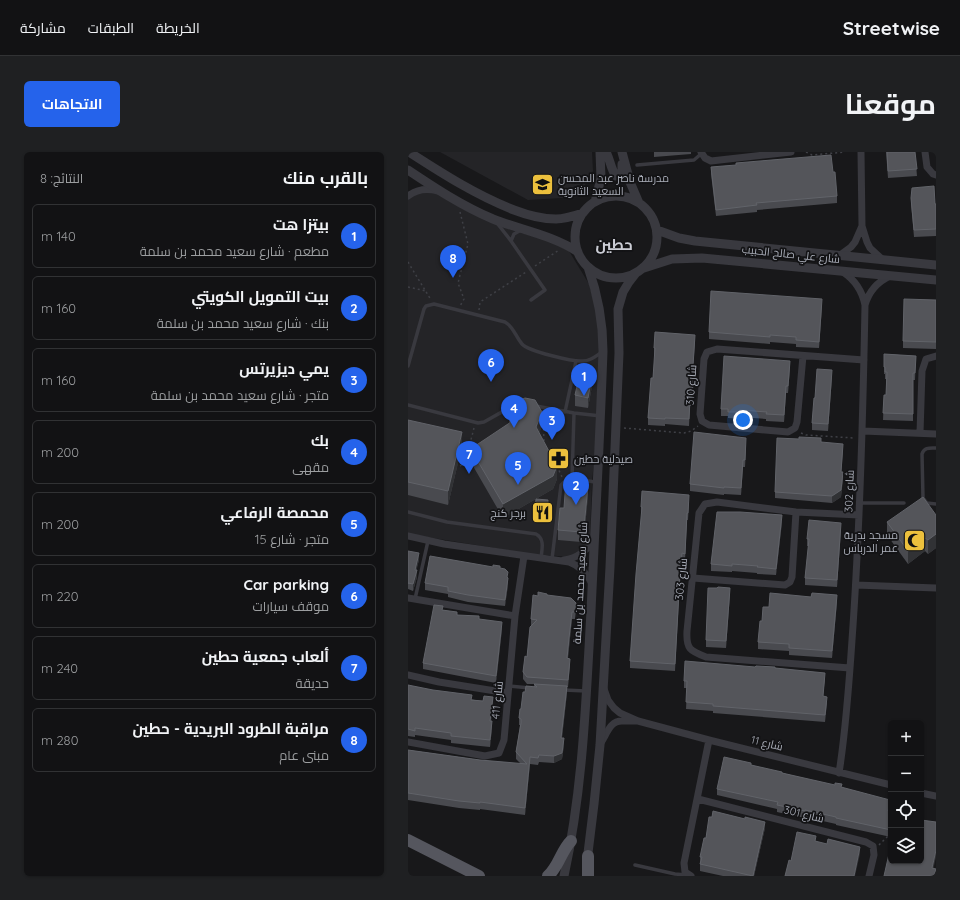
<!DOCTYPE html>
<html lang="ar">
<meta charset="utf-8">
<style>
body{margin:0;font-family:Quicksand,Cairo,sans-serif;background:#1f2022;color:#f1f3f6;direction:rtl}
.controls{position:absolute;right:12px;bottom:12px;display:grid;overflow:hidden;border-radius:6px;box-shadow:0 1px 3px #0004}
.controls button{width:36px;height:36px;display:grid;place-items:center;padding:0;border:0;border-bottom:1px solid #313234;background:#121214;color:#f1f3f6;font:20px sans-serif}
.you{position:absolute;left:335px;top:268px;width:14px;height:14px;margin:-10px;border:3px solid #fff;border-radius:50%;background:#1a73e8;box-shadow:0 0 0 6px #1a73e833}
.badge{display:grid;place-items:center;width:26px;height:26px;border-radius:50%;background:#2563eb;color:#fff;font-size:13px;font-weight:700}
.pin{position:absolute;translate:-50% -33px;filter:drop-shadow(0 1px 2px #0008)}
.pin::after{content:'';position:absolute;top:21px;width:14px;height:12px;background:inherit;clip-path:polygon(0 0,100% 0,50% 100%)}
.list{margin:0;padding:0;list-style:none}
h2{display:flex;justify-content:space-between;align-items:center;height:52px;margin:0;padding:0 16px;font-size:17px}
h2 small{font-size:13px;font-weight:400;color:#9c9ea0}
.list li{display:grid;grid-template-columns:26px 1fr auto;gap:12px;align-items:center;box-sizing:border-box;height:64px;margin:0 8px 8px;padding:0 8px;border:1px solid #313234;border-radius:6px}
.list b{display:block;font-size:15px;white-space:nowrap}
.list p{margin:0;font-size:13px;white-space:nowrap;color:#9c9ea0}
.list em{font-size:13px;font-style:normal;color:#9c9ea0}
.icon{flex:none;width:22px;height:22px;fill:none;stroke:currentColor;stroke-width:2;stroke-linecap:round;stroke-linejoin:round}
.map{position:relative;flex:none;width:528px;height:724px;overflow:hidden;direction:ltr;border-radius:6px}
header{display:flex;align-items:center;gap:24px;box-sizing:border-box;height:56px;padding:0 20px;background:#121214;border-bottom:1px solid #313234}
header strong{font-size:19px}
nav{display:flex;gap:22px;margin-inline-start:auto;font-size:14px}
.intro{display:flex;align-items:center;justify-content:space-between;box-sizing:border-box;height:96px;padding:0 24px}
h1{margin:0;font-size:28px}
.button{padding:10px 18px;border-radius:6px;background:#2563eb;color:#fff;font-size:14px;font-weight:700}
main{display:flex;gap:24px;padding:0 24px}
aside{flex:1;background:#121214;border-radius:6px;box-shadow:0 1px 3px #0004}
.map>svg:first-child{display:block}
</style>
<header>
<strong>Streetwise</strong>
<nav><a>الخريطة</a><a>الطبقات</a><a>مشاركة</a></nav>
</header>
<div class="intro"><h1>موقعنا</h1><a class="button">الاتجاهات</a></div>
<main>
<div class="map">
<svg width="528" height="724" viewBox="0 0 528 724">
<rect width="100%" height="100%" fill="#18181a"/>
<path fill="#242427" d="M32 0H184L185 19 170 45 120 48Z
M14 38 32 43 92 73 108 80 135 86 161 99 181 132 188 156 192 188 188 284 184 331 182 384 181 390 177 397 162 405 123 402 0 382V44Z"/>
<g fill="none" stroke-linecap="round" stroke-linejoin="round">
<path stroke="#3f4046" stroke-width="1.5" stroke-dasharray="2 3" stroke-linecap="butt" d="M398 0 404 3 437 0
M52 60 60 92 50 131 56 147 52 154
M0 110 23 148
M127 114 151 98
M0 135 18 139
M71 158 72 150 118 120
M135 262 136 290
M216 276 276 281 283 279 290 274
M393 281 398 283 446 286
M52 314 57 311 66 276
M149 314 154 325
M471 693 481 683"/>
<path stroke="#39393f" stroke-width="3.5" d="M229 13 286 8 293 2
M89 71 103 89 137 138 123 148
M103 89 106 82 113 78
M0 214 16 157 18 154 26 152 97 170C106 175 107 184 114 192 120 199 165 210 175 209 183 209 188 204 194 200
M0 253 70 271 76 270 108 252
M128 254 166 261 193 264
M157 260 168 209
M528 296C522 296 516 295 514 302L515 346 519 351 528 352
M164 327 166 261
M452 351H496
M0 360 39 370 128 382C137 387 134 397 133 406
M144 407 153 333C161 323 178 329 188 330
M7 447 20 389
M101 534 122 536
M156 538 178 539
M227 713 267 722 279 723"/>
<path stroke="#39393f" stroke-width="7" d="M293 0 297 6 303 9 383 0
M517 0 519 15 525 22 528 23
M0 44C9 37 19 36 30 39
M454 74 459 90 462 96 475 108
M432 103 443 95 447 90 454 74 453 0
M435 120C447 128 454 138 457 153
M395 204 389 270 387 276 380 280 301 273 294 269 292 262 296 207 299 200 309 197 456 208
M455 279 528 282
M512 281 514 219 518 207 528 204
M0 384 36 392 161 410C172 414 179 421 184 432
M156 408C170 406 179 399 186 387
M285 426 377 433 382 430 384 425 388 360
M448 433 528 436
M0 446 107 464
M442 516 298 505C282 499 278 497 279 479L291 361 297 352 309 350 388 360 451 363
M0 523 31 530 100 541
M196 537 200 548 206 556 212 561 230 569 301 588 483 633
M0 590 77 604 91 601 96 588 107 464 116 404
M192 592C199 583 201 569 214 569 219 569 223 569 228 569
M431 621C438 577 441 533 444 488 452 377 455 265 457 153 461 139 469 130 482 124
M513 641 528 644
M290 647 458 690 465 694 466 703 461 724
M283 724 277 720 276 711 301 588"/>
<path stroke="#39393f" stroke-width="9" d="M1 0C35 22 68 43 106 58 119 63 134 67 148 67 157 67 166 64 175 61
M198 0C202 7 203 18 208 24H211L214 22V12
M214 0 222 30 231 51
M0 18C27 36 54 54 85 67 113 78 144 83 170 100
M167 85a41 41 0 1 1 82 0a41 41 0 1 1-82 0Z
M187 50 193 26 192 0
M249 78 271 86 287 89 528 113
M236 116 264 107 294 106 528 128
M179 709 186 652 192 593 202 415 211 201 210 157 215 140 221 130 228 121
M156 724C175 637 178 548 183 459 187 373 192 286 195 199 195 170 190 143 180 115"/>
<path stroke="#55565e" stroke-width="12" d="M0 688 71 724
M140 724C151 714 153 699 163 689
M180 724V704"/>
</g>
<path fill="#494a4f" d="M246 0H283V2L246 5Z
M478 0H507L509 24 480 26Z
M303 15 425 20 429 44V51L349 58V60L308 64 303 22Z
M503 46 528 52V84L506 85 503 52Z
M528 148V197L495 196V189Z
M414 154 411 196 388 195V192L362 190V192L301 187V180Z
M287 189 284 229 285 236 284 254H282L281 274 257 272V274L240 273V266L245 226 247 203H246V196Z
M476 202 508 204 507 228H505V269L475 268 476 243H478V227H477V222H476Z
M382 216 380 241H378L376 270 358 269V267L332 265V267L320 266V264H313V257Z
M424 225 420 279 404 278V271L407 246Z
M184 234 180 256 167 254V243Z
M101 261 134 274 131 281 149 327 145 337 95 366 65 314V301L101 271Z
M0 268 54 294 40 353 0 343Z
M391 287 413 290 435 298 433 320 435 327 433 345 424 351 367 346V340Z
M338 293 337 315H335L333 343 316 342V343L282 339V332Z
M180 344 176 385 173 390 150 388V378L156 356Z
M281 350 280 368H279L277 409 274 408 272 428 267 519 222 516V509L234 362H233V355Z
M140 355 139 368 127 367V360Z
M528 363V396L520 402 517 399 500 412 479 383V370Z
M374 370 368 423 349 422V421L324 419V420L303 419V412Z
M433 378 429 435 397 433V426L401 394H399V387Z
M0 399 11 408 8 418 9 425 5 439 0 437V439Z
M92 416 100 426V433L97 454 60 450 40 445V442L17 438V431Z
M309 436 322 442 318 496 298 495V488Z
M139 443 168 458 167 467H164L160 506 162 514 160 535H159V541L154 586 156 593 154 607 146 611 131 610 130 613 122 612 117 663 72 657V658L51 656 0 648V598L72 608 113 612 108 607V600L112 573H111V566L113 557 126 535V532H119L115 527V520L119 505 123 474V467L130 444Z
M429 450 424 506 381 503V499L350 497V490L354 469 361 455Z
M35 458 49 463 71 467 94 477 88 531 15 517V511Z
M347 515 367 516 417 527 415 544 419 551 417 570 305 561V559L278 557 279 536H276V529Z
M0 533 85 552 83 569 84 576 82 595 43 591V588L7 583V585L0 584Z
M343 613 434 636 482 655 481 659 483 660V685L428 673V672L397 665V666L369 660V657L309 643V637Z
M304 665 357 676 346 724H315L292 719V705L298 686Z"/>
<path fill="#313235" d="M414 147V154L411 196V190Z
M287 183V189L284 236V229Z
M382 209V216L380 241V234Z
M424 218V225L420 279V272Z
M184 224V234L180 256V246Z
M378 234V241L376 270V263Z
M134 260V274L128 289V275Z
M54 280V294L40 353V339Z
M338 286V293L337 315V308Z
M435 292V298L433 327V320Z
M335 308V315L333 343V336Z
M149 314V327L145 337 95 366V352Z
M435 320 433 345 424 351V344Z
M180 334V344L176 385 173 390V380Z
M374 363V370L368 423V417Z
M433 371V378L429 435V428Z
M528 382V396L520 402V388Z
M517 386V399L500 412V399Z
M11 401V408L7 425V418Z
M274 401V408L272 428 267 519 272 422Z
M9 418V425L5 439V432Z
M100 426V433L97 454V448Z
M322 436V442L318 496V489Z
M429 443V450L424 506V499Z
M164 460V467L159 513V506Z
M94 470V477L88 531V524Z
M159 534V541L153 593V586Z
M85 545V552L82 576V569Z
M84 569V576L82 595V588Z
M156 586V593L154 607 146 611V604Z
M122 605V612L117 663V656Z
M482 648V655L480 666V659Z
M357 670V676L346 724H345Z
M452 695V702L447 724H446Z
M528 698V705L524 723V716Z"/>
<path fill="#54555a" stroke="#616369" d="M479 0H507L509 17 480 19Z
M423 3 425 20H427L429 44 348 51 349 53 308 58 303 15 328 13V11Z
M526 34 527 52H528V77L506 78 503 46 504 36Z
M303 139 414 147 411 190 388 188V185L362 183V185L301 180Z
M496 147 528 148V190L495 189Z
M247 180 287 183 284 229H285L284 248 282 247 281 267 257 266V267L240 266 243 226H245L247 196H246Z
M476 202 508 204 507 221H505V262L475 261 476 243H478L479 220H477V215H476Z
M316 204 382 209 380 234H378L376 263 358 262 359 260 332 258V260H320V257H313Z
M409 217 424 218 420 272 404 271 406 246H407Z
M172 221 184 224 180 246 167 243Z
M117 246 127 248 134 260 128 275 149 314 145 324 95 352 65 301 67 294 103 270 101 261 104 254 109 249Z
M0 268 54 280 40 339 0 330Z
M286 280 338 286 337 308H335L333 336 316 335V336L282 332Z
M391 285 413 286V290L435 292 433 320H435L433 338 424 344 367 340 369 286 391 287Z
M158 328 177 330 180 334 176 375 173 380 150 378 152 356H156Z
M234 339 281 343 280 361H279L277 402 274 401 272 422 267 512 222 509 228 422 234 355H233Z
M515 345 528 363V382L520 388 517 386 500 399 479 370Z
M128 347 140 348 139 361 127 360Z
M309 360H332L374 363 368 417 349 415 350 414 324 412V414L303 412Z
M401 368 433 371 429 428 397 426 401 387H399Z
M0 399 11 401 7 418H9L5 432 0 431V432Z
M22 404 85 415V413L92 414V416L97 417 100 420 99 425 100 426 97 448 60 443 40 439V435L17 431Z
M310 435 322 436 318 489 298 488 300 436H309Z
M130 440 139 442V443L163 446 168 451 167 460H164L161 486 159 506 162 507 160 528 119 525 115 520 117 504 119 505 122 475 129 468 123 467 125 443 130 444Z
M362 441 403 445 404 441 429 443 424 499 381 496V492L350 490 352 469H354L355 455H361Z
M26 453 35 454 34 458 49 460V463L71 464V467L94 470 88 524 15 511Z
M277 509 347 515 348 514 367 515V516L417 521 415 544 419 545 417 563 305 554V552L278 550 279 529H276Z
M126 532 159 534 153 586H156L154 601 146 604 131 603 130 606 122 605 117 656 72 650V651L51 649 0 641V598L72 608 119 612 108 600 113 571V567L111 566 112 557H113L115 540H117L118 534 129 535Z
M0 533 25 538 64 543 63 548 75 549 76 544 85 545 82 569H84L82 588 43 584V581L7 576V579L0 577Z
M316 605 343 611V613L374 620V621L427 633V631L434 632 433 635 482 648 480 659 483 660V678L428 666V665L397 658V659L369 653 370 650 309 637Z
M305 659 337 667V665L357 670 345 724 292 712 294 705H292L296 686H298L301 665H304Z
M513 668 528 670V698L524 716 528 717 526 724H476L483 693V709H513Z
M389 680 408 684 407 689 419 692 420 687 452 695 446 724H377L381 708 383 709Z"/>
<defs>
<symbol id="school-square" viewBox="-11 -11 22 22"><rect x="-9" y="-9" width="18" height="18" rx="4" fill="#ecc03d" stroke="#131315"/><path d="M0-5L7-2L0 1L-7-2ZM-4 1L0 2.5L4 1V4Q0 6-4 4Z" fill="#111"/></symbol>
<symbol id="pharmacy-square" viewBox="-11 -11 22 22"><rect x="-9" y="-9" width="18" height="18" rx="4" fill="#ecc03d" stroke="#131315"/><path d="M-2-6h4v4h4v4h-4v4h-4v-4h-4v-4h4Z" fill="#111"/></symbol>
<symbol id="restaurant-square" viewBox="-11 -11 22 22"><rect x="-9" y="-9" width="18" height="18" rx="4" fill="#ecc03d" stroke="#131315"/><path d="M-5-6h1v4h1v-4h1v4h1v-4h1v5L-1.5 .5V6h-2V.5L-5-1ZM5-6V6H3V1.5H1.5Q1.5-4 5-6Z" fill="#111"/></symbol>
<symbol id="mosque-square" viewBox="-11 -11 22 22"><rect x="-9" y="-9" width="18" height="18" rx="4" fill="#ecc03d" stroke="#131315"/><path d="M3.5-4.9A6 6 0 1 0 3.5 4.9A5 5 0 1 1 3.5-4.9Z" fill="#111"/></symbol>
</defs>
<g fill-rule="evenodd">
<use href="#school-square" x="122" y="20" width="25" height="25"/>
<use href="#pharmacy-square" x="138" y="294" width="25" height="25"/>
<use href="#restaurant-square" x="122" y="348" width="25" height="25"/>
<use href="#mosque-square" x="494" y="376" width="25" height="25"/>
</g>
<g text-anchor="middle" stroke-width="3.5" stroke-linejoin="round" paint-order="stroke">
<g font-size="11" fill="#aaaeb9" stroke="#131315" text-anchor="start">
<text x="150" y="30">مدرسة ناصر عبد المحسن<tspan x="150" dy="13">السعيد الثانوية</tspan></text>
<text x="166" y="311">صيدلية حطين</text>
<text x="118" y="365" text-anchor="end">برجر كنج</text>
<text x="490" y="387" text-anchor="end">مسجد بدرية<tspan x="490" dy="13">عمر الدرباس</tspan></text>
</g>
<g font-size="11" fill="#aaaeb9" stroke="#131315">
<text transform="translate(383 102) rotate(6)" y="4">شارع علي صالح الحبيب</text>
<text transform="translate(283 233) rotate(-86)" y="4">شارع 310</text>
<text transform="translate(441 339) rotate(-88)" y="4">شارع 302</text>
<text transform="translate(273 427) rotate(-84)" y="4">شارع 303</text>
<text transform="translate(172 431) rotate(-87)" y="4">شارع سعيد محمد بن سلمة</text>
<text transform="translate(89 548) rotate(-84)" y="4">شارع 411</text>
<text transform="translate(359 591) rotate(14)" y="4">شارع 11</text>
<text transform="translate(396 662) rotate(14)" y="4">شارع 301</text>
</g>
<g font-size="15" font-weight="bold" fill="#cbcdd5" stroke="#131315">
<text x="206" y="98">حطين</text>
</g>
</g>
</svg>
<div class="controls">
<button>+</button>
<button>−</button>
<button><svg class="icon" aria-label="locate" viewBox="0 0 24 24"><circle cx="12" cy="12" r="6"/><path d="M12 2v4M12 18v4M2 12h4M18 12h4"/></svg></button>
<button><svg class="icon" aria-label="layers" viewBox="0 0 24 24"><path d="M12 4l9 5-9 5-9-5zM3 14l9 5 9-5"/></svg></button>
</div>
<div class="you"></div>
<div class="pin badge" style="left:176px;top:244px">1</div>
<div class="pin badge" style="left:168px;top:353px">2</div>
<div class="pin badge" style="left:144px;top:288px">3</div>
<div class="pin badge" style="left:106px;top:276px">4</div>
<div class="pin badge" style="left:110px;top:333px">5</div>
<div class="pin badge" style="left:83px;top:230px">6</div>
<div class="pin badge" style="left:61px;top:322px">7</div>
<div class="pin badge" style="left:45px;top:126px">8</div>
</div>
<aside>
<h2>بالقرب منك<small>النتائج: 8</small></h2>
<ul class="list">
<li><span class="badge">1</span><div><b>بيتزا هت</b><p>مطعم · شارع سعيد محمد بن سلمة</p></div><em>140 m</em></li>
<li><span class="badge">2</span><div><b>بيت التمويل الكويتي</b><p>بنك · شارع سعيد محمد بن سلمة</p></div><em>160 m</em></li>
<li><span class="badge">3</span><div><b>يمي ديزيرتس</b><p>متجر · شارع سعيد محمد بن سلمة</p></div><em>160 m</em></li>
<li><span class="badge">4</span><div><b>بك</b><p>مقهى</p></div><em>200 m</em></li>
<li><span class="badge">5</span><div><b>محمصة الرفاعي</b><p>متجر · شارع 15</p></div><em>200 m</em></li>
<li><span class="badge">6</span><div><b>Car parking</b><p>موقف سيارات</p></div><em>220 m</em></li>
<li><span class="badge">7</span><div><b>ألعاب جمعية حطين</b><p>حديقة</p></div><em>240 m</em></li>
<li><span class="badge">8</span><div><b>مراقبة الطرود البريدية - حطين</b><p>مبنى عام</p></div><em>280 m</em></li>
</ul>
</aside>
</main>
